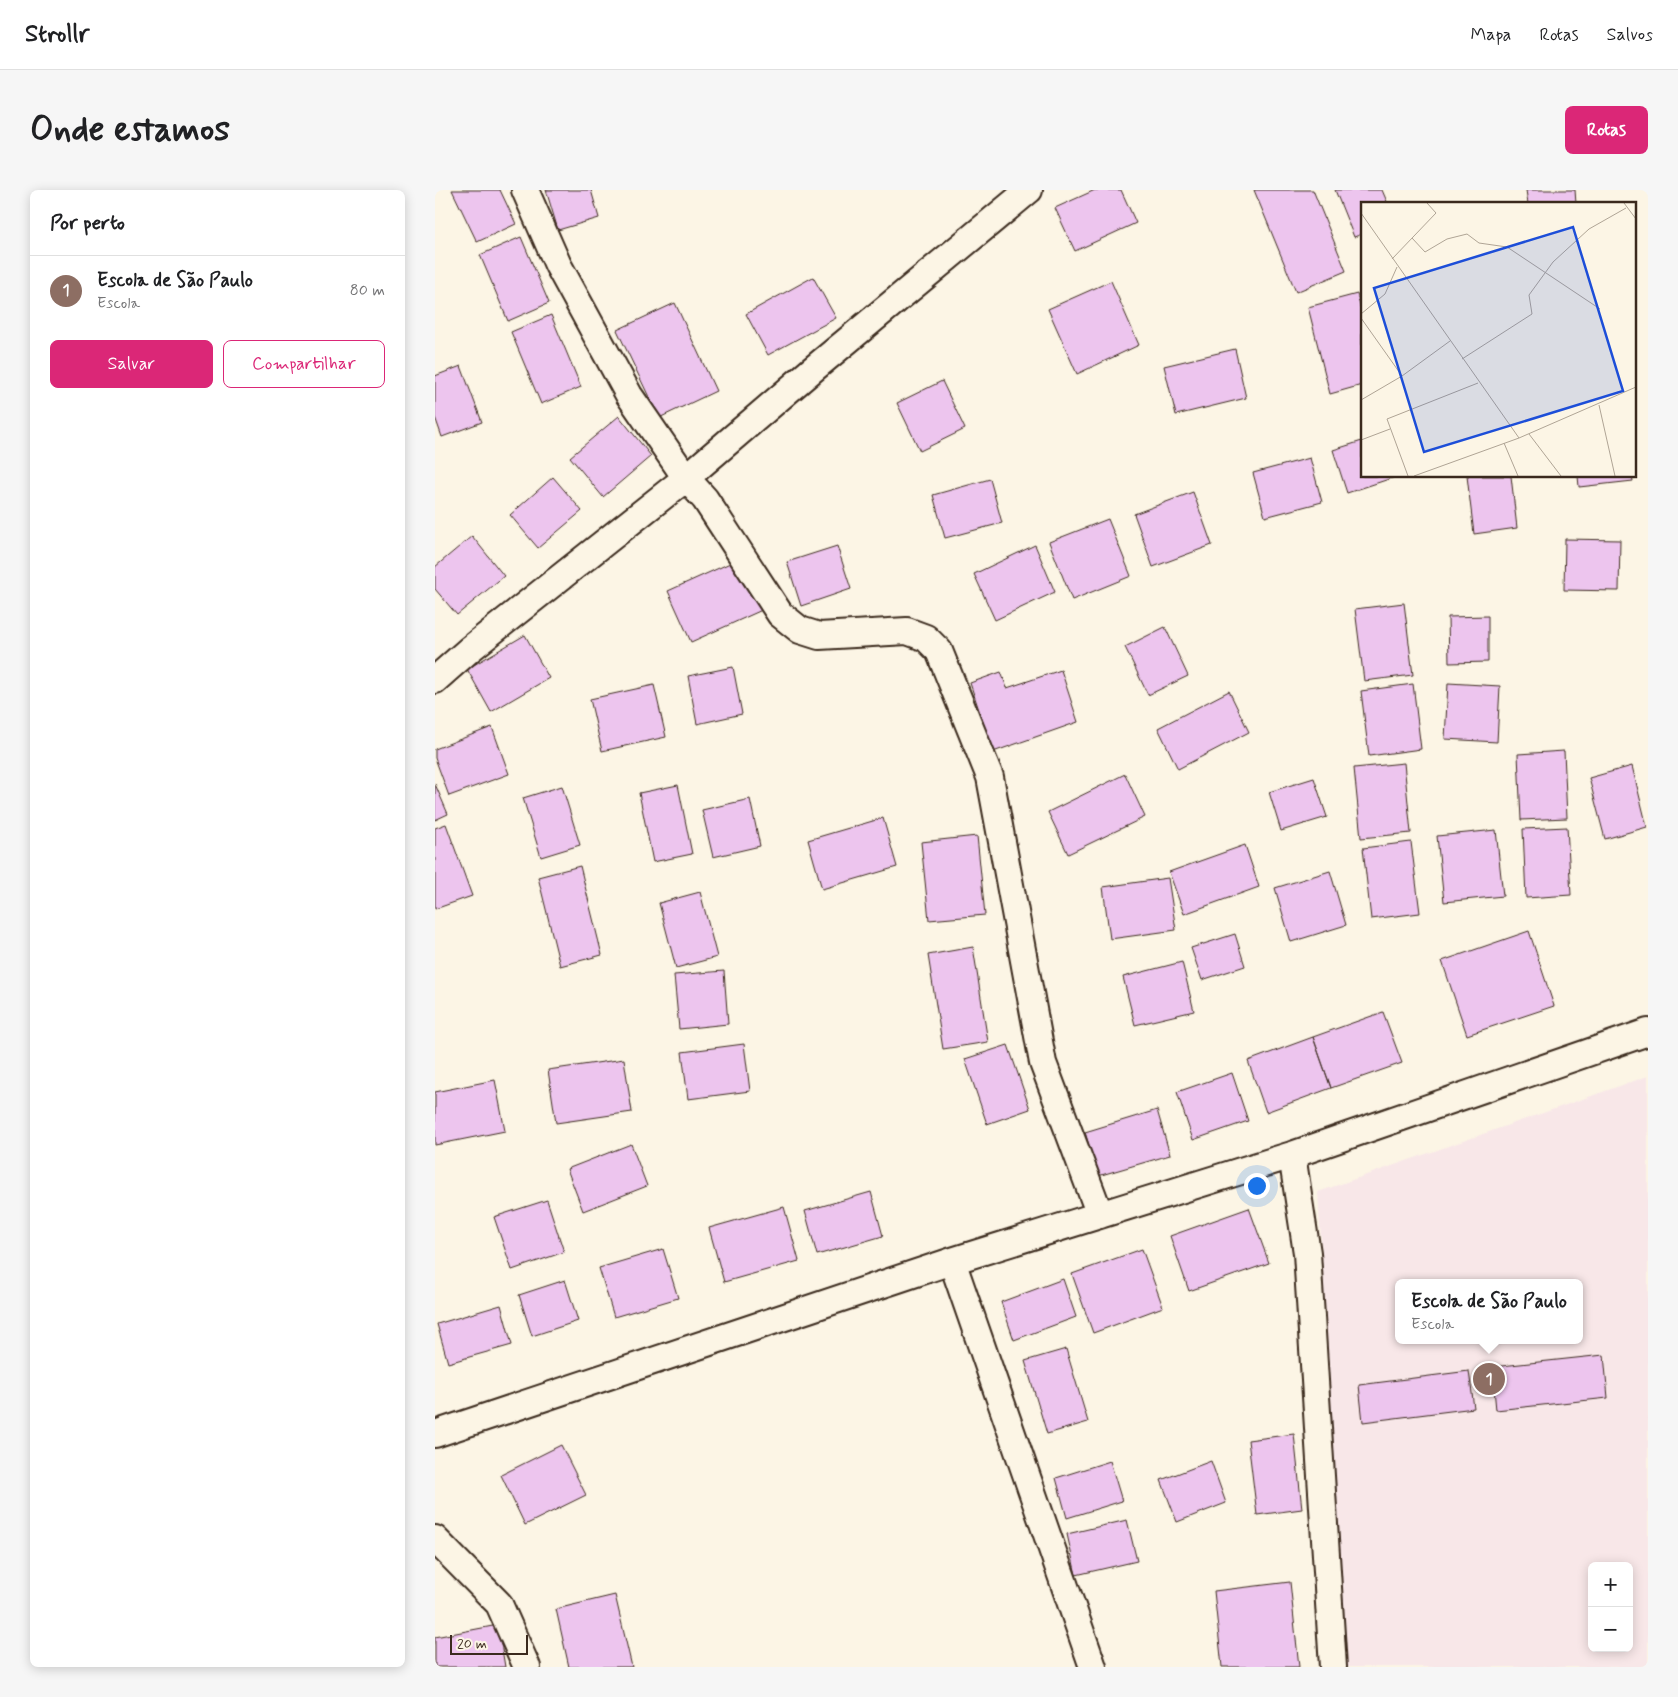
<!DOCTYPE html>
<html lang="pt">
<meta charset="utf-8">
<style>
body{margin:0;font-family:Mynerve,sans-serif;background:#f6f6f6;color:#202124}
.controls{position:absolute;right:15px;bottom:15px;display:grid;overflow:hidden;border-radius:8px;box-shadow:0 2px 12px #0003}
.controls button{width:45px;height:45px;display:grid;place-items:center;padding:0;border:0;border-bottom:1px solid #e0e0e0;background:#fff;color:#202124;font:25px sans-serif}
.scale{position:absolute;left:15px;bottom:12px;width:78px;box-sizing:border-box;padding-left:5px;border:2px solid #3b2a1e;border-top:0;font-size:14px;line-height:18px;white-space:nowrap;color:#3b2a1e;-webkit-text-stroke:4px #fcf5e5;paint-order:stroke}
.you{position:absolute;left:821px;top:995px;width:18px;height:18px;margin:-12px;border:4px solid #fff;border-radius:50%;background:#1a73e8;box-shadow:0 0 0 8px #1a73e833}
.badge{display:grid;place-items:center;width:32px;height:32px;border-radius:50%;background:#db2777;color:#fff;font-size:16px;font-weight:700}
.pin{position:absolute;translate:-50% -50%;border:2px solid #fff;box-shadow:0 1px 5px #0006}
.popup{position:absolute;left:960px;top:1089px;width:188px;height:65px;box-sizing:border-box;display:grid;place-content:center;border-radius:8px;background:#fff;filter:drop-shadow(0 1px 4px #0005);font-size:16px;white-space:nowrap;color:#757577}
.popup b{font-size:19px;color:#202124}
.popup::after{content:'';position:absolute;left:50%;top:100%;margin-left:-10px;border:10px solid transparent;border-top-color:#fff}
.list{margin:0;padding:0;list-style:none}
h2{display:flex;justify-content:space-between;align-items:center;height:65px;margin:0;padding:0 20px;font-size:21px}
h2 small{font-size:16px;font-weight:400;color:#757577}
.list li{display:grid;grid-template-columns:32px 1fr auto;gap:15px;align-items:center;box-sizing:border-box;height:70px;padding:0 20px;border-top:1px solid #e0e0e0}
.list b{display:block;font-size:19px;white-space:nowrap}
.list p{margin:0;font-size:16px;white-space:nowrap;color:#757577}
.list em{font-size:16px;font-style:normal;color:#757577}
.actions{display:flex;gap:10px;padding:15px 20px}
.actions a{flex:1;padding:11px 0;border:1px solid #db2777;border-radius:8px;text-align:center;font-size:18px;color:#db2777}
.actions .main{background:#db2777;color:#fff}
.map{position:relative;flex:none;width:1213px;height:1477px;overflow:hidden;border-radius:8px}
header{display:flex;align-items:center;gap:30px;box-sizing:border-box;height:70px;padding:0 25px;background:#fff;border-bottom:1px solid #e0e0e0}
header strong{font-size:24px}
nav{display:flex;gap:28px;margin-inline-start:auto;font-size:18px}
.intro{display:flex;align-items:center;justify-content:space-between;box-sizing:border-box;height:120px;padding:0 30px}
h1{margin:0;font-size:35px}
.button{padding:12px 22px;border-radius:8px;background:#db2777;color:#fff;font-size:18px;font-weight:700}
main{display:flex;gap:30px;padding:0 30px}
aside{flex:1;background:#fff;border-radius:8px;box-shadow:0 2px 12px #0003}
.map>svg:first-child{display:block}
</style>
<header>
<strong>Strollr</strong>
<nav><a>Mapa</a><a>Rotas</a><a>Salvos</a></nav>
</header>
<div class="intro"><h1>Onde estamos</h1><a class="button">Rotas</a></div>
<main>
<aside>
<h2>Por perto<small></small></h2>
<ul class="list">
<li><span class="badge" style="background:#8d6e63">1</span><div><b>Escola de São Paulo</b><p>Escola</p></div><em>80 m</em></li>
</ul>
<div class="actions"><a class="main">Salvar</a><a>Compartilhar</a></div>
</aside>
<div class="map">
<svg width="1213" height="1477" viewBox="0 0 1213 1477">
<rect width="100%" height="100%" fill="#fcf5e5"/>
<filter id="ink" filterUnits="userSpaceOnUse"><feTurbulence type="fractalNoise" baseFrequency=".02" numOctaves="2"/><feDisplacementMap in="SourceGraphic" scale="10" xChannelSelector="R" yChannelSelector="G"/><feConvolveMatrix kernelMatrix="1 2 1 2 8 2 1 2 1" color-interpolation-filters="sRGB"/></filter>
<g filter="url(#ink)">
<path fill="#f8e7e8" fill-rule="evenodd" d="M1213 886V1477H912L883 1002ZM964 1093H1144V1150H964ZM1157 1376H1194V1458H1157Z"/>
<path fill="#edc5ee" stroke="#3b2a1e" d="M17 0H65L81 34 42 52Z
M111 0H156L164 28 123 40Z
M660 0H686L701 33 640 61 620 18Z
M819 0H878L911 81 861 102Z
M900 0H947L953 14H927V44L919 47Z
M1091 0H1140L1141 14H1093Z
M86 47 114 113 73 131 45 65Z
M378 87 401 128 333 165 311 124Z
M676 91 704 155 642 184 613 119Z
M922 104 927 124V195L895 204 873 117Z
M240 113 281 201 224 228 182 140Z
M116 125 146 197 106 214 76 142Z
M800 159 811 208 741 225 729 176Z
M26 176 47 232 7 247 0 227V186Z
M507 191 530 239 485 261 462 213Z
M184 226 216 266 168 307 135 267Z
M927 251V286H963L912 303 898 260Z
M875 268 887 312 830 327 818 283Z
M1032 286H1076L1082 338 1039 344Z
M1143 286H1197L1198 291 1144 297Z
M118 287 147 321 103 358 75 325Z
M555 289 567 333 510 348 498 305Z
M758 302 777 355 718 377 699 324Z
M673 329 696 386 637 410 614 352Z
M37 346 69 386 22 425 0 399V377Z
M1130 349 1185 350 1184 401 1129 400Z
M600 355 620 402 560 430 539 384Z
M402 356 416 399 366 416 352 372Z
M304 369 327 420 256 452 233 401Z
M969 413 978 485 929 491 920 419Z
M1053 426V472L1014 473 1013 427Z
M730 437 753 486 713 505 690 457Z
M90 445 114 488 56 522 32 479Z
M298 477 307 524 262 534 253 486Z
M626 480 643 532 558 562 535 493 566 482 572 498Z
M1013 493 1065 496 1062 552 1010 549Z
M978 494 986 559 934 566 926 501Z
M219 495 231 547 167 561 155 509Z
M794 501 814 542 743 579 723 538Z
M57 537 74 584 14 606 0 568V559Z
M1129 561 1132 628 1086 630 1083 564Z
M969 573 976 643 926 648 919 578Z
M1197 576 1212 637 1170 649 1154 588Z
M690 584 710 627 633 664 613 622Z
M879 588 892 627 846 641 834 602Z
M0 594 13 624 0 630Z
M243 595 257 664 218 672 204 603Z
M127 596 145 655 106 667 88 608Z
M315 609 325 656 278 667 267 620Z
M448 628 462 677 387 699 373 650Z
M11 634 37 706 0 719V638Z
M1132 637 1136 705 1091 708 1088 639Z
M1061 640 1068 706 1009 712 1002 646Z
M542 646 550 725 494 730 486 652Z
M976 652 985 723 936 729 928 658Z
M810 655 824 697 749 724 734 682Z
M145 676 167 765 125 776 103 687Z
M895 681 911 735 856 752 840 698Z
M733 688 741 740 675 749 668 697Z
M265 702 282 767 241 778 224 713Z
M1094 741 1119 816 1032 845 1007 771Z
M800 744 810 776 767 790 756 758Z
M538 757 553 852 508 859 493 765Z
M747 772 759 821 700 835 688 787Z
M289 781 293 834 244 839 239 785Z
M948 822 967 873 896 898 878 847Z
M878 847 896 898 831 922 813 871Z
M309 854 315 901 253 909 247 862Z
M573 855 595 919 552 934 530 869Z
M189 869 197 922 121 933 113 880Z
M797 883 813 931 758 950 742 902Z
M60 890 70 941 0 955V902Z
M722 920 735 965 663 986 650 942Z
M196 954 212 996 148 1021 132 979Z
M436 1002 448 1046 382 1065 370 1021Z
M112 1010 129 1062 77 1080 59 1027Z
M349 1017 364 1071 289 1092 274 1038Z
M814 1018 834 1073 754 1101 735 1046Z
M228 1059 243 1108 179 1127 164 1078Z
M707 1059 728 1117 658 1143 637 1084Z
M628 1089 641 1127 579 1150 566 1112Z
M130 1090 143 1131 97 1146 84 1105Z
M66 1115 77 1155 13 1173 2 1134Z
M631 1159 653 1232 612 1244 590 1171Z
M1169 1165 1173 1208 1061 1220 1057 1177Z
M1034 1181 1039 1218 928 1232 924 1195Z
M859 1244 867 1319 822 1325 813 1250Z
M126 1255 151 1305 90 1335 66 1285Z
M675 1271 687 1311 632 1328 621 1288Z
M776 1271 791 1313 742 1332 726 1290Z
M692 1330 702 1371 641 1385 632 1344Z
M855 1392 864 1477H787L779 1401Z
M180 1405 197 1477H134L121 1419Z
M63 1435 70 1477H0V1447Z"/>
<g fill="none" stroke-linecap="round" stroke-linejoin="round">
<defs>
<path id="minor" d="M90 0 123 75 194 205 251 288 270 309 345 424 365 440 384 446 472 441 491 448 504 461 555 587 608 873 665 1025
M0 490 35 459 251 288 377 180 594 0
M857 965 872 1063 898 1477
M517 1071 658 1477
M0 1244 517 1071 857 965 1213 842
M0 1349 64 1414 92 1477"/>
</defs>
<use href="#minor" stroke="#3b2a1e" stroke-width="30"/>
<use href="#minor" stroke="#fcf5e5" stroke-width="26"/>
</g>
</g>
<g transform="translate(926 12)">
<rect width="275" height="275" fill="#fcf5e5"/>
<path fill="none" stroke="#afa495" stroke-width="1" d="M263 1 275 17M0 11 158 236M51 36 64 50 86 37 106 32 118 41 146 45 239 107M31 57 75 11 66 1M0 112 24 92 36 65M0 116 41 174M101 157 171 112 168 93 192 60 228 27 265 6M0 198 41 174 89 139M238 203 254 274M168 232 200 274M0 238 29 227M143 241 157 274M47 274 26 217 117 181M53 274 158 236 275 185"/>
<path fill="#1d4ed8" fill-opacity="0.15" stroke="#1d4ed8" stroke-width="2.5" d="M212 25 262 189 63 250 13 86Z"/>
<rect width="275" height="275" fill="none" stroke="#3b2a1e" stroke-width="2.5"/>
</g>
</svg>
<div class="controls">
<button>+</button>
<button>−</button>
</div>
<div class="scale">20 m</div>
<div class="you"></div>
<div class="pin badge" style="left:1054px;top:1189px;background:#8d6e63">1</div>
<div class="popup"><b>Escola de São Paulo</b>Escola</div>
</div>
</main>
